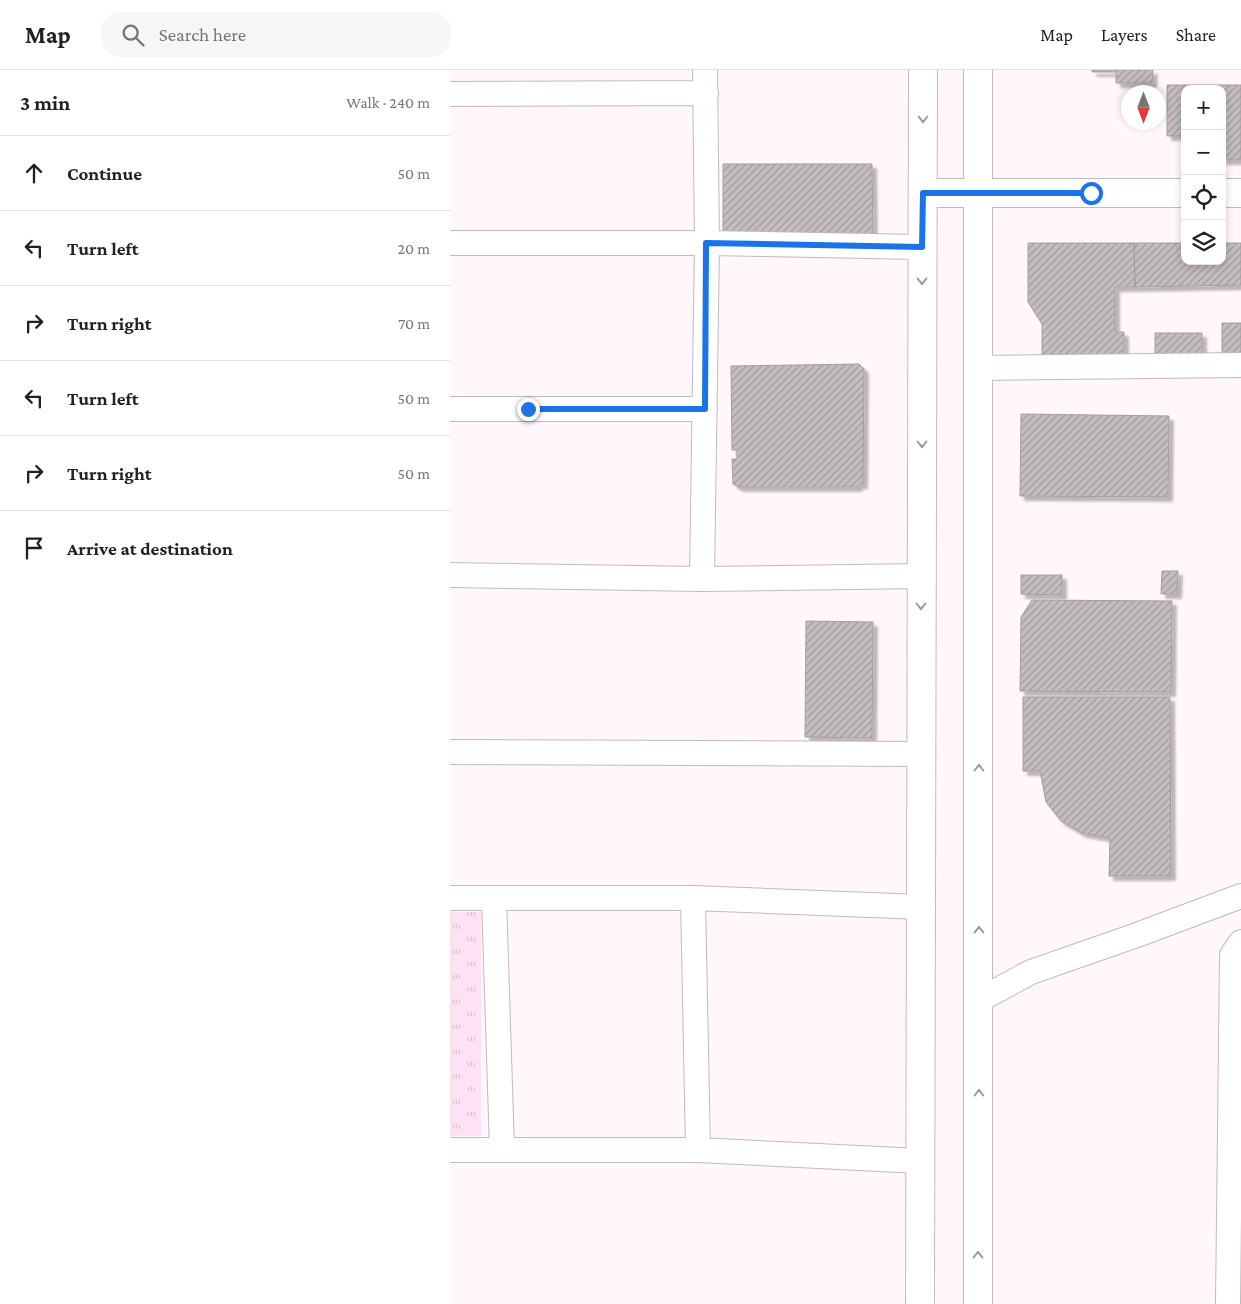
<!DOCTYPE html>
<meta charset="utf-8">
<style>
body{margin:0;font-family:"Crimson Pro",serif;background:#f6f6f6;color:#202124}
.controls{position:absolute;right:15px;top:15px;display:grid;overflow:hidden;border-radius:10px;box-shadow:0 2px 8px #0003}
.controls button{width:45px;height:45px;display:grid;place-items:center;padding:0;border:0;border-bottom:1px solid #e0e0e0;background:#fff;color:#202124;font:25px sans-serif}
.compass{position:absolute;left:671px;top:15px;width:45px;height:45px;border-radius:50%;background:#fff;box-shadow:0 2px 8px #0003;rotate:180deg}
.stop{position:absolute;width:15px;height:15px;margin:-11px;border:4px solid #1a73e8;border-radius:50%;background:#fff}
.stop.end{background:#1a73e8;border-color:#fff;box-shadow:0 1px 5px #0008}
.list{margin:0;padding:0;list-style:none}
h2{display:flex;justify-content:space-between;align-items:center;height:65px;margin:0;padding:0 20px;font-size:21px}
h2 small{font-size:16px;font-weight:400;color:#757577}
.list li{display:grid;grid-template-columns:32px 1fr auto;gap:15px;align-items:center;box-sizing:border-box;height:75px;padding:0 20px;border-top:1px solid #e0e0e0}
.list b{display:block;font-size:19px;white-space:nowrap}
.list em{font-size:16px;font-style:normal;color:#757577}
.icon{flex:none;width:28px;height:28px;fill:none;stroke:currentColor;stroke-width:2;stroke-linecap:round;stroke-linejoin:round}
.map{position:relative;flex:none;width:791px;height:1234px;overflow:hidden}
header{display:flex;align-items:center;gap:30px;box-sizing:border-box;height:70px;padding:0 25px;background:#fff;border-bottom:1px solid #e0e0e0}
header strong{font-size:24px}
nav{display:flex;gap:28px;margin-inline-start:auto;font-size:18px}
.search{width:350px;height:45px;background:#f6f6f6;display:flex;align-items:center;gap:12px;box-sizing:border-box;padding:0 18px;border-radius:20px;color:#757577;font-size:19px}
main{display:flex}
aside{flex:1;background:#fff}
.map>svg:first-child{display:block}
</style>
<header>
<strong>Map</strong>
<div class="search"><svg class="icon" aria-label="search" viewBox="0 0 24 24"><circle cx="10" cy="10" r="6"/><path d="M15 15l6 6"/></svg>Search here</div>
<nav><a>Map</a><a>Layers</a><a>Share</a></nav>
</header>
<main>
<aside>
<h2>3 min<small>Walk · 240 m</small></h2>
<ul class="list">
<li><svg class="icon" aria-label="ahead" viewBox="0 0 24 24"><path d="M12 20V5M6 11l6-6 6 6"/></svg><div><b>Continue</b></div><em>50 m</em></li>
<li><svg class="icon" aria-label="left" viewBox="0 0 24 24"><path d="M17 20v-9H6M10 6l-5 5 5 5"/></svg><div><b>Turn left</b></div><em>20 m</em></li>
<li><svg class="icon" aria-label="right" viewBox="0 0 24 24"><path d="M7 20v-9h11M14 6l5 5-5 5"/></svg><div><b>Turn right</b></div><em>70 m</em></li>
<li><svg class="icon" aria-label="left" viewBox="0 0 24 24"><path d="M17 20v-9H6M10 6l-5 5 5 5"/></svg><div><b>Turn left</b></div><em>50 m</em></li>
<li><svg class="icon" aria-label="right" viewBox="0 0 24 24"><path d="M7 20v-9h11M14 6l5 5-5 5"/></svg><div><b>Turn right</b></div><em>50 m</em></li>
<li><svg class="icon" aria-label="arrive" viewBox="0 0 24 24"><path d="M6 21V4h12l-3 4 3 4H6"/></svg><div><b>Arrive at destination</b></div></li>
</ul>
</aside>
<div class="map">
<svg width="791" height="1234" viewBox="0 0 791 1234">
<defs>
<pattern id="grass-tufts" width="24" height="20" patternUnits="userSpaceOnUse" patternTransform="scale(1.25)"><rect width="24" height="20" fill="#fee2f3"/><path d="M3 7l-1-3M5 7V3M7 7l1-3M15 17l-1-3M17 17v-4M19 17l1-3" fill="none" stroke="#dac2d1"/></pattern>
<pattern id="building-hatch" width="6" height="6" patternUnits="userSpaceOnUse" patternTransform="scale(1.25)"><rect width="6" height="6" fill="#c4bdc1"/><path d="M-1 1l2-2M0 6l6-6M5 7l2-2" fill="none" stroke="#a09a9d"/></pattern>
<filter id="shadow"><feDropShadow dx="4.5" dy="4.5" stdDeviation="1" flood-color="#0004"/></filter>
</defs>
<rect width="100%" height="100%" fill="#fff7fc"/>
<path fill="url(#grass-tufts)" d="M0 842H31V1066H0Z"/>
<path fill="url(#building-hatch)" stroke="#a39da1" filter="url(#shadow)" d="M642 0H703L702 13H666V2H642Z
M717 15H791V90H772V19H735V76L731 66H717Z
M273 94H422L423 171 273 172Z
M578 173H684L685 217H665V262H674V294H592V254L578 232Z
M684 173H735V191H772V173H791V215L685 217Z
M772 253H791V290H772Z
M705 263H752V289L705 290Z
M409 294 414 299 413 414H409L407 417H289L283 414 282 389H287V380H282L281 296Z
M571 344 719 346 718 427 570 426Z
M712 501H728L727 524H711Z
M571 505H612V525L571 524Z
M582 530 722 531 721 622 570 621 571 547Z
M356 551 423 552 422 668 355 667Z
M573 627H720L721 806H659L660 768 632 763 611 751 596 732 590 701H573Z"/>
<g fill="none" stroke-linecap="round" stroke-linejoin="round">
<defs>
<path id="minor" d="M0 24 256 23
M0 173H257L472 177
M528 298 791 295
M0 339H255
M0 505 252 509 472 506
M252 509 257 173 255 0
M0 682 471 684
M0 828H243L471 837
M44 828 52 1080
M243 828 248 1080
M529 930 581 902 687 865 791 826
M0 1080H248L470 1091
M778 1234 782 885 791 872"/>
<path id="tertiary" d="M473 123H735
M772 123H791"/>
<path id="secondary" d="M528 0V1234
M470 1234 473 0"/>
</defs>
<use href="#minor" stroke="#c0b9bd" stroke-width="26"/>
<use href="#tertiary" stroke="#c0b9bd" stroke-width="30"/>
<use href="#secondary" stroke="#c0b9bd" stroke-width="30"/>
<use href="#minor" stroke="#fff" stroke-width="24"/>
<use href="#tertiary" stroke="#fff" stroke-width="28"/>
<use href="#secondary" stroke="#fff" stroke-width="28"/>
</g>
<defs><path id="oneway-chevron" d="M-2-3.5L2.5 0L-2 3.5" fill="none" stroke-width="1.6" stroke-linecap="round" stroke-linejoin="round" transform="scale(1.25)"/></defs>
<g stroke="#9a9898">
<use href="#oneway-chevron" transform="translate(473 49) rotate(90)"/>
<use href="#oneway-chevron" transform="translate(472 211) rotate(90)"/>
<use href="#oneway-chevron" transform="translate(472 374) rotate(90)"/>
<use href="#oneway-chevron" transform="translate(471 536) rotate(90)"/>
<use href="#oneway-chevron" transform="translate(529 698) rotate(-90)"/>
<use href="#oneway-chevron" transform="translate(529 860) rotate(-90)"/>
<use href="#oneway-chevron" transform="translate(529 1023) rotate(-90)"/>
<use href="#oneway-chevron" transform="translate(528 1185) rotate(-90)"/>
</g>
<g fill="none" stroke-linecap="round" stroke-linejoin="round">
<path stroke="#1a73e8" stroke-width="6" d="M78 339H255L256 173 472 177 473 123H641"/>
</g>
</svg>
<div class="controls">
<button>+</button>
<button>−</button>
<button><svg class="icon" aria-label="locate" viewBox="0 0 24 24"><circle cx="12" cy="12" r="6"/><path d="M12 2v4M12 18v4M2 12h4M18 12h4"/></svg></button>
<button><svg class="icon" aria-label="layers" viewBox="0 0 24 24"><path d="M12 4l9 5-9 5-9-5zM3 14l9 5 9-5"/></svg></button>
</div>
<svg class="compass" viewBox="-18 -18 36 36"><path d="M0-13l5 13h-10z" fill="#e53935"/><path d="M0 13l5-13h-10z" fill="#757577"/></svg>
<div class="stop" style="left:641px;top:123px"></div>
<div class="stop end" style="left:78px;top:339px"></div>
</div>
</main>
